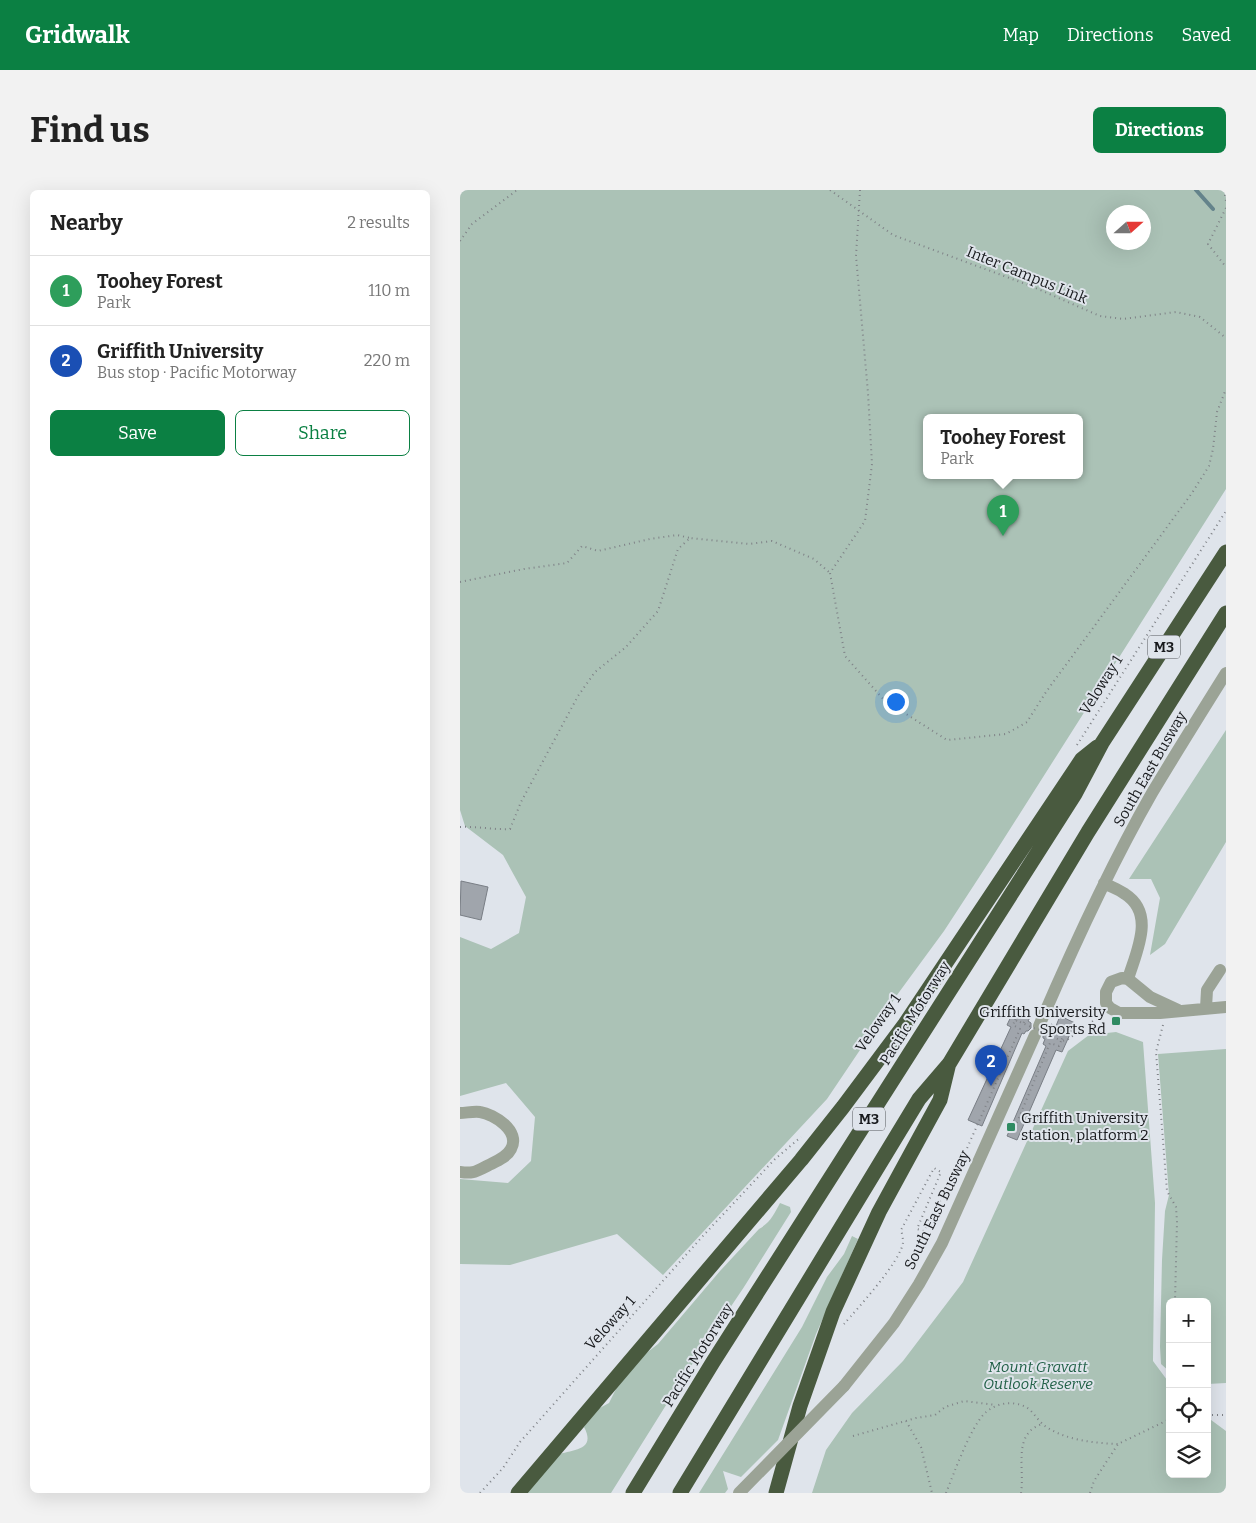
<!DOCTYPE html>
<meta charset="utf-8">
<style>
body{margin:0;font-family:Bitter,serif;background:#f2f2f2;color:#222}
.controls{position:absolute;right:15px;bottom:15px;display:grid;overflow:hidden;border-radius:8px;box-shadow:0 5px 20px #0002}
.controls button{width:45px;height:45px;display:grid;place-items:center;padding:0;border:0;border-bottom:1px solid #e0e0e0;background:#fff;color:#222;font:25px sans-serif}
.compass{position:absolute;left:646px;top:15px;width:45px;height:45px;border-radius:50%;background:#fff;box-shadow:0 5px 20px #0002;rotate:69deg}
.you{position:absolute;left:435px;top:511px;width:18px;height:18px;margin:-12px;border:4px solid #fff;border-radius:50%;background:#1a73e8;box-shadow:0 0 0 8px #1a73e833}
.badge{display:grid;place-items:center;width:32px;height:32px;border-radius:50%;background:#0b8043;color:#fff;font-size:16px;font-weight:700}
.pin{position:absolute;translate:-50% -41px;filter:drop-shadow(0 1px 2px #0008)}
.pin::after{content:'';position:absolute;top:26px;width:18px;height:15px;background:inherit;clip-path:polygon(0 0,100% 0,50% 100%)}
.popup{position:absolute;left:463px;top:224px;width:160px;height:65px;box-sizing:border-box;display:grid;place-content:center;border-radius:8px;background:#fff;filter:drop-shadow(0 1px 4px #0005);font-size:16px;white-space:nowrap;color:#767676}
.popup b{font-size:19px;color:#222}
.popup::after{content:'';position:absolute;left:50%;top:100%;margin-left:-10px;border:10px solid transparent;border-top-color:#fff}
.list{margin:0;padding:0;list-style:none}
h2{display:flex;justify-content:space-between;align-items:center;height:65px;margin:0;padding:0 20px;font-size:21px}
h2 small{font-size:16px;font-weight:400;color:#767676}
.list li{display:grid;grid-template-columns:32px 1fr auto;gap:15px;align-items:center;box-sizing:border-box;height:70px;padding:0 20px;border-top:1px solid #e0e0e0}
.list b{display:block;font-size:19px;white-space:nowrap}
.list p{margin:0;font-size:16px;white-space:nowrap;color:#767676}
.list em{font-size:16px;font-style:normal;color:#767676}
.actions{display:flex;gap:10px;padding:15px 20px}
.actions a{flex:1;padding:11px 0;border:1px solid #0b8043;border-radius:8px;text-align:center;font-size:18px;color:#0b8043}
.actions .main{background:#0b8043;color:#fff}
.icon{flex:none;width:28px;height:28px;fill:none;stroke:currentColor;stroke-width:2;stroke-linecap:round;stroke-linejoin:round}
.map{position:relative;flex:none;width:766px;height:1303px;overflow:hidden;border-radius:8px}
header{display:flex;align-items:center;gap:30px;box-sizing:border-box;height:70px;padding:0 25px;background:#0b8043;color:#fff}
header strong{font-size:24px}
nav{display:flex;gap:28px;margin-inline-start:auto;font-size:18px}
.intro{display:flex;align-items:center;justify-content:space-between;box-sizing:border-box;height:120px;padding:0 30px}
h1{margin:0;font-size:35px}
.button{padding:12px 22px;border-radius:8px;background:#0b8043;color:#fff;font-size:18px;font-weight:700}
main{display:flex;gap:30px;padding:0 30px}
aside{flex:1;background:#fff;border-radius:8px;box-shadow:0 5px 20px #0002}
.map>svg:first-child{display:block}
</style>
<header>
<strong>Gridwalk</strong>
<nav><a>Map</a><a>Directions</a><a>Saved</a></nav>
</header>
<div class="intro"><h1>Find us</h1><a class="button">Directions</a></div>
<main>
<aside>
<h2>Nearby<small>2 results</small></h2>
<ul class="list">
<li><span class="badge" style="background:#2e9e5b">1</span><div><b>Toohey Forest</b><p>Park</p></div><em>110 m</em></li>
<li><span class="badge" style="background:#1a4fb4">2</span><div><b>Griffith University</b><p>Bus stop · Pacific Motorway</p></div><em>220 m</em></li>
</ul>
<div class="actions"><a class="main">Save</a><a>Share</a></div>
</aside>
<div class="map">
<svg width="766" height="1303" viewBox="0 0 766 1303">
<rect width="100%" height="100%" fill="#dfe4eb"/>
<path fill="#abc2b6" fill-rule="evenodd" d="M0 0H766V299L531 669 484 741 437 805 367 909 203 1085 157 1044 50 1075 0 1074V989L48 993 71 971 75 927 46 893 0 906V747L31 759 59 743 66 707 43 665 5 636 0 620ZM654 22H684V52H654ZM467 227H619V285H467Z
M766 540V652L705 754 690 765 700 708 691 689H669Z
M656 842 683 852 695 1013 693 1171 710 1194V1284H747V1227L766 1241V1303H352L366 1260 392 1223 443 1171 503 1092 608 861 629 845Z
M766 859V1193L748 1194 747 1112H710V1182L701 1174 700 1157 702 1070 705 1021 709 1005 698 864Z
M320 1013 330 1017 331 1022 284 1097 223 1188 151 1303H67C73 1295 89 1271 96 1266 107 1259 138 1263 124 1237L138 1219 149 1213 157 1197 185 1164 198 1154 260 1081 299 1039C311 1032 314 1024 320 1013Z
M392 1046 398 1049 356 1144 318 1250 281 1287 263 1281 268 1299 265 1303H239L342 1137 367 1087 384 1064Z"/>
<g fill="none" stroke-linecap="round" stroke-linejoin="round">
<path stroke="#64838b" stroke-width="4" d="M736 0 753 19"/>
</g>
<path fill="#a0a5ac" stroke="#797e85" d="M1 691 28 697 21 730 0 725Z
M555 818 571 826 568 831 571 833V838L568 841H566L564 844 562 843 522 936 508 930 551 837 547 835Z
M600 826 615 833 602 862 596 860 557 950 547 946 586 856 583 854 585 849 583 848V843L586 840 588 841 591 834 596 836Z"/>
<g fill="none" stroke-linecap="round" stroke-linejoin="round">
<path stroke="#7f8287" stroke-width="2" stroke-dasharray="1 4" stroke-linecap="butt" d="M370 0 433 45 571 96 640 126 663 129 716 122 740 127 766 148
M400 0 396 66 408 203 412 274 405 331 370 383 385 466 424 510 487 550 546 544 567 532 586 502 732 303 749 276 753 259 757 222 766 199
M764 0 766 11
M766 18 748 54 766 77
M0 51 12 34 56 1 60 0
M0 392 64 379 107 373 122 356 138 361 190 349 217 345 230 348
M617 555 766 321
M0 637C17 636 33 640 50 639L61 612 118 506 135 482 166 457 198 421 218 359 230 348 289 354 312 351 354 369 370 383
M555 830 558 824 566 828 563 834
M703 835 696 862 707 1001 716 1017 717 1032 715 1112
M592 846 594 841 604 845 601 851 607 850 640 826
M553 942 590 853 599 856 601 851 596 848
M384 1134C397 1119 442 1070 443 1052 443 1048 442 1043 441 1040L474 978 481 982 457 1039 464 1041 500 974 560 839 553 835 555 830 560 832
M747 1225H766
M446 1231 461 1257 472 1303
M393 1246 456 1228 475 1225 485 1217 504 1211 536 1215
M20 1303 43 1278 60 1252 241 1048 315 969 341 947
M486 1303C494 1283 510 1239 524 1224 535 1213 552 1210 566 1217 573 1221 578 1231 585 1236 605 1250 633 1253 658 1254
M561 1303C565 1278 552 1244 582 1234
M630 1303 634 1291 658 1254 710 1229"/>
<path stroke="#9ba396" stroke-width="12" d="M644 693C651 697 658 699 665 704 696 724 676 762 668 789
M746 818 747 800 760 780
M718 820 690 807 668 789 662 788 651 792 646 802V813L650 818 659 823H700L766 817
M579 836C613 757 649 678 692 603 716 563 741 523 766 483
M0 923C6 923 14 921 20 922 34 924 61 941 51 959 47 967 37 971 29 975 16 981 15 984 0 982
M384 1196 434 1133 459 1094 482 1053 575 845"/>
<path stroke="#495a3f" stroke-width="15" d="M58 1303 341 970 383 917 445 834 622 569 637 557
M173 1303 253 1172 615 604 642 553 766 362
M220 1303 459 909 489 874 628 642 766 423
M316 1303 340 1216 373 1122 419 1022 480 910 488 877"/>
<path stroke="#7f8287" stroke-width="2" stroke-dasharray="1 4" stroke-linecap="butt" d="M560 832 596 848"/>
<path stroke="#9ba396" stroke-width="12" d="M279 1303 384 1196"/>
</g>
<g fill="#2f8b62" stroke="#dfe4eb" stroke-width="2">
<rect x="651" y="826" width="10" height="10" rx="2.5"/>
<rect x="546" y="932" width="10" height="10" rx="2.5"/>
</g>
<g text-anchor="middle" stroke-width="4" stroke-linejoin="round" paint-order="stroke">
<g fill="#dfe4eb" stroke="#53565a" stroke-width="1">
<rect x="688" y="445.5" width="32" height="23" rx="4"/>
<rect x="393" y="917.5" width="32" height="23" rx="4"/>
</g>
<g font-size="14" font-weight="bold" fill="#17191c">
<text x="704" y="462">M3</text>
<text x="409" y="934">M3</text>
</g>
<g font-size="15" fill="#17191c" stroke="#dfe4eb">
<text transform="translate(567 85) rotate(22)" y="5">Inter Campus Link</text>
<text transform="translate(641 495) rotate(-58)" y="5">Veloway 1</text>
<text transform="translate(690 579) rotate(-60)" y="5">South East Busway</text>
<text transform="translate(455 823) rotate(-58)" y="5">Pacific Motorway</text>
<text transform="translate(418 833) rotate(-55)" y="5">Veloway 1</text>
<text transform="translate(477 1020) rotate(-64)" y="5">South East Busway</text>
<text transform="translate(150 1133) rotate(-48)" y="5">Veloway 1</text>
<text transform="translate(238 1165) rotate(-58)" y="5">Pacific Motorway</text>
</g>
<g font-size="15" fill="#17191c" stroke="#dfe4eb" text-anchor="end">
<text x="646" y="827">Griffith University<tspan x="646" dy="17">Sports Rd</tspan></text>
<text x="561" y="933" text-anchor="start">Griffith University<tspan x="561" dy="17">station, platform 2</tspan></text>
</g>
<g font-size="15" font-style="italic" fill="#226148" stroke="#dfe4eb">
<text x="578" y="1182">Mount Gravatt<tspan x="578" dy="17">Outlook Reserve</tspan></text>
</g>
</g>
</svg>
<div class="controls">
<button>+</button>
<button>−</button>
<button><svg class="icon" aria-label="locate" viewBox="0 0 24 24"><circle cx="12" cy="12" r="6"/><path d="M12 2v4M12 18v4M2 12h4M18 12h4"/></svg></button>
<button><svg class="icon" aria-label="layers" viewBox="0 0 24 24"><path d="M12 4l9 5-9 5-9-5zM3 14l9 5 9-5"/></svg></button>
</div>
<svg class="compass" viewBox="-18 -18 36 36"><path d="M0-13l5 13h-10z" fill="#e53935"/><path d="M0 13l5-13h-10z" fill="#767676"/></svg>
<div class="you"></div>
<div class="pin badge" style="left:543px;top:346px;background:#2e9e5b">1</div>
<div class="popup"><b>Toohey Forest</b>Park</div>
<div class="pin badge" style="left:531px;top:896px;background:#1a4fb4">2</div>
</div>
</main>
